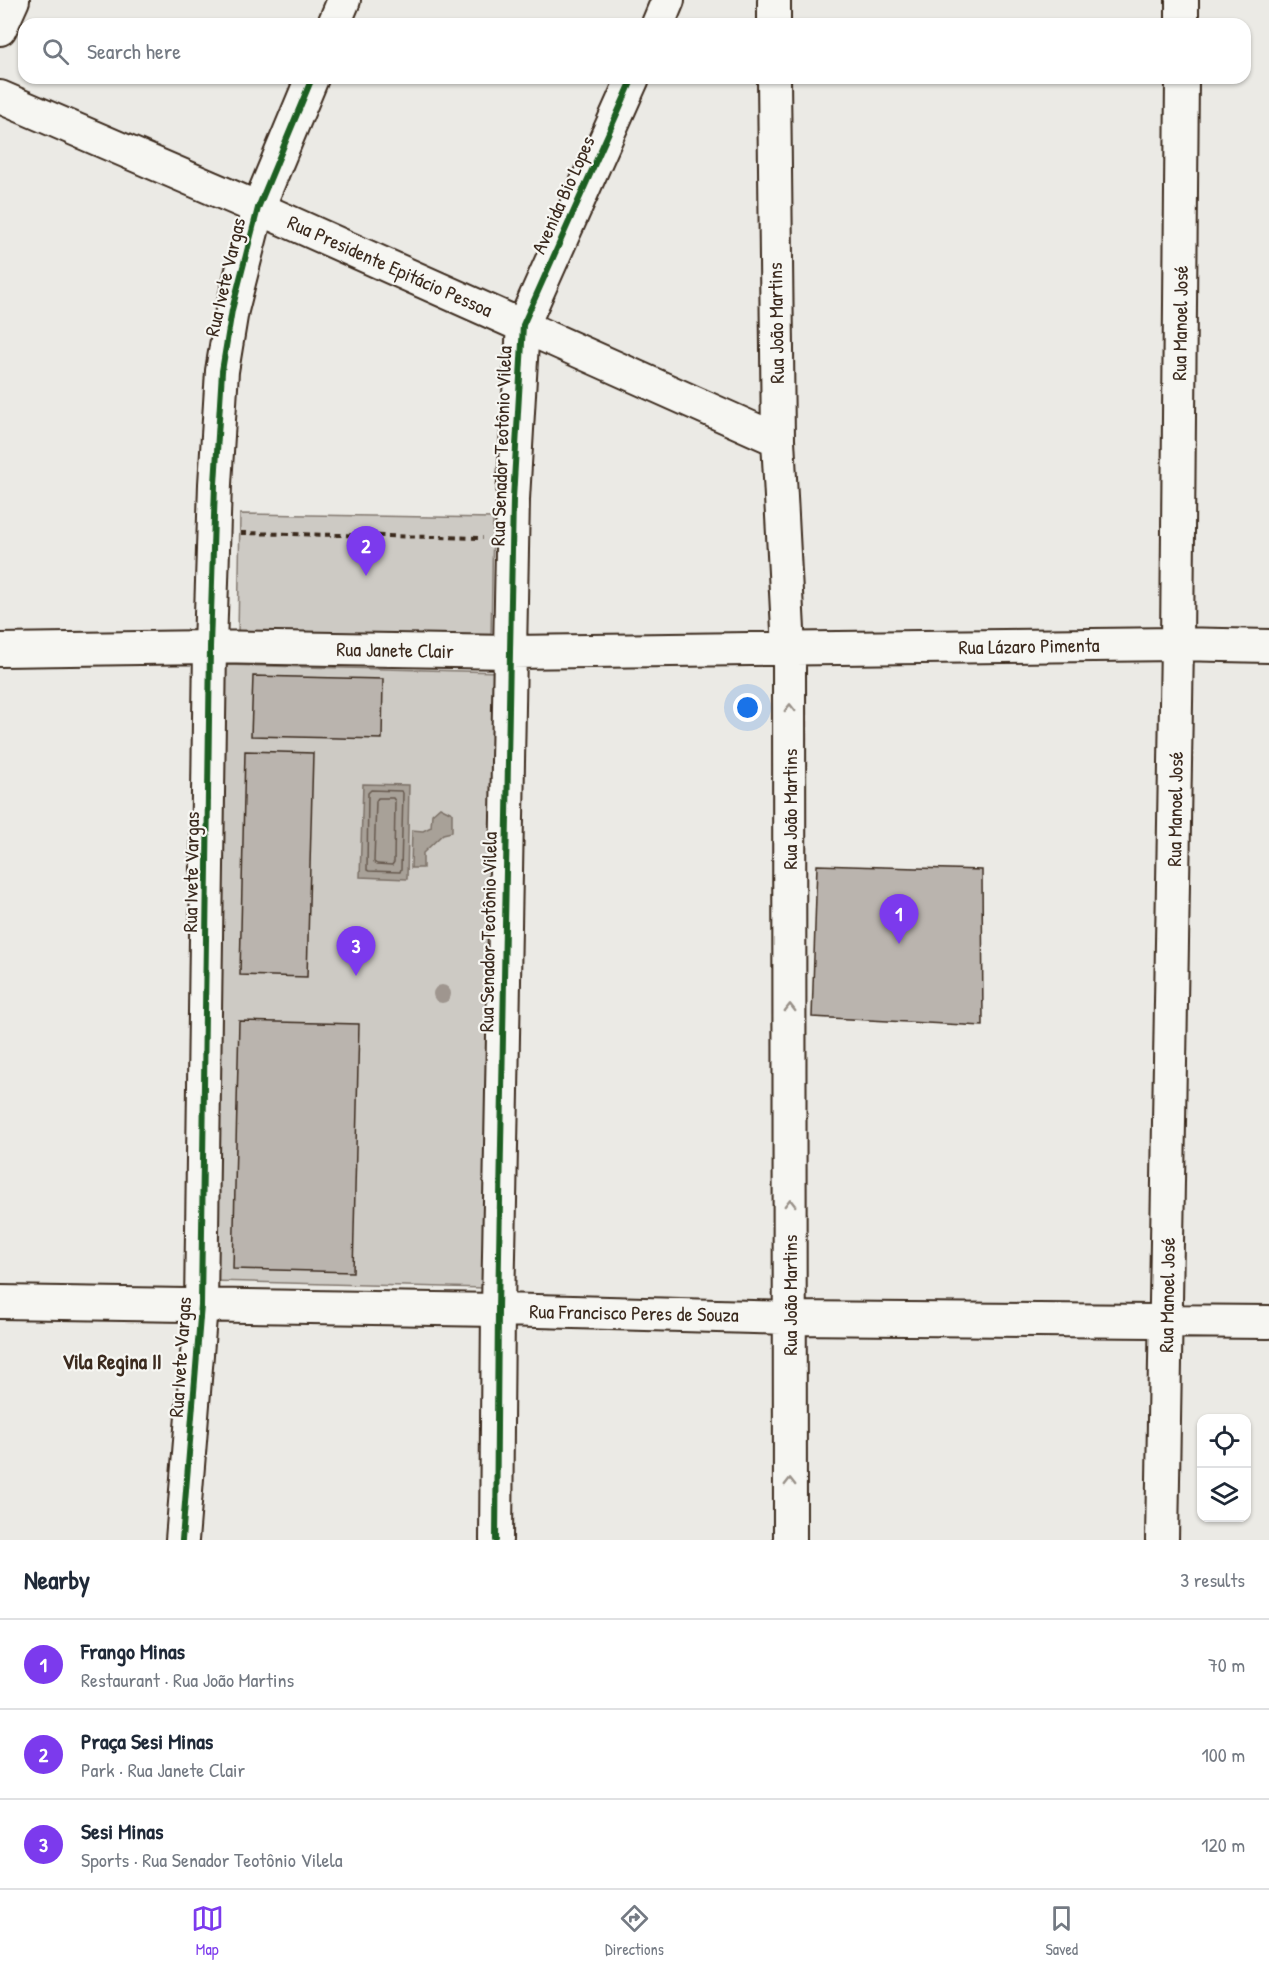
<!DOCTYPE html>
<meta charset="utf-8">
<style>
body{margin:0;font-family:"Patrick Hand",sans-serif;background:#f2f2f3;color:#1f2937}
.controls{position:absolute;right:18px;bottom:18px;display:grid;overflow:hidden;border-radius:12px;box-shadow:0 2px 4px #0004}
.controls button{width:54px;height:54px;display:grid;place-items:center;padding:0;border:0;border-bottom:2px solid #e0e1e3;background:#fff;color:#1f2937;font:30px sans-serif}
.you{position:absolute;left:748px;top:708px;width:21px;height:21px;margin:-15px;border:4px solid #fff;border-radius:50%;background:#1a73e8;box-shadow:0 0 0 9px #1a73e833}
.badge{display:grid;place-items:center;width:39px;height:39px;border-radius:50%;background:#7c3aed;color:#fff;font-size:20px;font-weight:700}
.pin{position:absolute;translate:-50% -50px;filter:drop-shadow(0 2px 3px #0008)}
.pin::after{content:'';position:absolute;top:32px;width:21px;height:18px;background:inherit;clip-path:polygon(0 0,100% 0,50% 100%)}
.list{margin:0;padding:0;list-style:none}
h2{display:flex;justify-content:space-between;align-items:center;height:78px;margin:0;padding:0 24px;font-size:26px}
h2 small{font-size:20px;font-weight:400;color:#747a83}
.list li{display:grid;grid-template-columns:39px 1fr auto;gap:18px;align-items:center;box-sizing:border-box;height:90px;padding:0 24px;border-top:2px solid #e0e1e3}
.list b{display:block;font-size:22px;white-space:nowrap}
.list p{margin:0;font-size:20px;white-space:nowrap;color:#747a83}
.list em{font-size:20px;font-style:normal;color:#747a83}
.icon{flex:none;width:33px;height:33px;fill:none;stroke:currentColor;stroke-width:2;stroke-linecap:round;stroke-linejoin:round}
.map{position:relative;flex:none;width:1269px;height:1540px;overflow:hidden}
.search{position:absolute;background:#fff;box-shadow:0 2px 4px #0004;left:18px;right:18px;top:18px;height:66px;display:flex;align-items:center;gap:15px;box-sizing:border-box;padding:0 21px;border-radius:18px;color:#747a83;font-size:22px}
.sheet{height:348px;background:#fff}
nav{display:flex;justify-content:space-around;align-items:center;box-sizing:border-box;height:84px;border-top:2px solid #e0e1e3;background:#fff;font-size:16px;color:#747a83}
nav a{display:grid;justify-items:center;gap:3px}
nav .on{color:#7c3aed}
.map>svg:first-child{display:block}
</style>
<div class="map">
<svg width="1269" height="1540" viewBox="0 0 1269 1540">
<rect width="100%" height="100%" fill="#ebeae5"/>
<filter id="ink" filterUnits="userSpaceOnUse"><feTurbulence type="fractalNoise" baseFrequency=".0167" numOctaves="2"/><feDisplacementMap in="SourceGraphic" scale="12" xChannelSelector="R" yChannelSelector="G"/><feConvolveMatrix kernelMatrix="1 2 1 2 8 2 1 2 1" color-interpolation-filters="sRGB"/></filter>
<g filter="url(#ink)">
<path fill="#cdcac4" stroke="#847a71" stroke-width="1.5" d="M240 514 493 518 491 639 238 635Z
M226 665 501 672 485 1288 211 1281Z"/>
<path fill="#a8a198" stroke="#7c7167" stroke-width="1.5" d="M363 784 409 785 407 879 360 877Z
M440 807 452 813V832L443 834 423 853V868H411L412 830 423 831 431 827 432 814Z"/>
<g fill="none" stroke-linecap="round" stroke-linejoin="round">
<path stroke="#675a4f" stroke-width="1.5" d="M371 790 401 791 403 793 401 869 400 872 369 871 367 870 368 793Z
M378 798H393L395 801 394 862 392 865 377 864 374 862 376 801Z"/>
</g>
<path fill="#bab4ae" stroke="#3b2a1e" stroke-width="1.5" d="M253 676 383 679 382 739 251 736Z
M245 751 313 753 307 977 240 975Z
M817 865 982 870 983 1026 812 1017Z
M239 1021 359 1024 353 1272 233 1269Z"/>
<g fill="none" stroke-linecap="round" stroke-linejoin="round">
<defs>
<path id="street" d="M774 0V24
M1182 0V24
M334 24 344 0
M658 24 668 0
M0 29 13 0
M774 78 778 440 789 649 790 1540
M0 97 258 208 778 440
M0 650 210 647 510 652 1177 644 1269 646
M0 1302 498 1310 790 1318 1269 1322
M182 1540 201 1305 210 647 215 484 222 371 232 310 258 208 312 78
M496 1540 498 1310 510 652 513 499 523 325 633 78
M1162 1540 1177 644 1182 78"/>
</defs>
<use href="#street" stroke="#3b2a1e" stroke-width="36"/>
<path stroke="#3b2a1e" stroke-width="4" stroke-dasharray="6 4.5" stroke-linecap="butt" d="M241 533 483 538"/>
<use href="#street" stroke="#f6f6f2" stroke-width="32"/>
<defs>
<path id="cycleway" d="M182 1540 201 1305 210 647 215 484 222 371 232 310 258 208 312 78
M496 1540 498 1310 510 652 513 499 523 325 633 78"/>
</defs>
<use href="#cycleway" stroke="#f6f6f2" stroke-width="10"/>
<use href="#cycleway" stroke="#1b5e20" stroke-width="6"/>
</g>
<circle fill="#9f968f" cx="442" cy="994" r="9"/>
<defs><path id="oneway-chevron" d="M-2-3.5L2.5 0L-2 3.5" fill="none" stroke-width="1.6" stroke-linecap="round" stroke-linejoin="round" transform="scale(1.5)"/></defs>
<g stroke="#989088">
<use href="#oneway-chevron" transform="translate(790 708) rotate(-90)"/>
<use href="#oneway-chevron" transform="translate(790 1008) rotate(-90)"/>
<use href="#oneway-chevron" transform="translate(790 1203) rotate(-90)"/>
<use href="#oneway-chevron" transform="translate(790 1482) rotate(-90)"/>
</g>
</g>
<g text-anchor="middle" stroke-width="4.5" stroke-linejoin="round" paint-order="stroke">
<g font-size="20" fill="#3b2a1e" stroke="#f6f6f2">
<text transform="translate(563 195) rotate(-66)" y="7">Avenida Bio Lopes</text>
<text transform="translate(390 266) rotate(24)" y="7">Rua Presidente Epitácio Pessoa</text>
<text transform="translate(225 277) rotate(-77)" y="7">Rua Ivete Vargas</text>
<text transform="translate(776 323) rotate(-91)" y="7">Rua João Martins</text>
<text transform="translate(1180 323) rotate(-89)" y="7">Rua Manoel José</text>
<text transform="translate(501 446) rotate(-88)" y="7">Rua Senador Teotônio Vilela</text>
<text transform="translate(1029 646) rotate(-1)" y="7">Rua Lázaro Pimenta</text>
<text transform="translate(395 650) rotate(1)" y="7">Rua Janete Clair</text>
<text transform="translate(790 809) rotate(-90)" y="7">Rua João Martins</text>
<text transform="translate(1175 809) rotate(-89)" y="7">Rua Manoel José</text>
<text transform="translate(191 872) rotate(-89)" y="7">Rua Ivete Vargas</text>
<text transform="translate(488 932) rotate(-89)" y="7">Rua Senador Teotônio Vilela</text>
<text transform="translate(790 1295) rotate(-90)" y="7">Rua João Martins</text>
<text transform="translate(1167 1295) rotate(-89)" y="7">Rua Manoel José</text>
<text transform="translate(634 1313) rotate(1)" y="7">Rua Francisco Peres de Souza</text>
<text transform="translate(180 1357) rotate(-86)" y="7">Rua Ivete Vargas</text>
</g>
<g font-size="21" font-weight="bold" fill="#3b2a1e" stroke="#f6f6f2">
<text x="112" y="1369">Vila Regina II</text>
</g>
</g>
</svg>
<div class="controls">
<button><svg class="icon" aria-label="locate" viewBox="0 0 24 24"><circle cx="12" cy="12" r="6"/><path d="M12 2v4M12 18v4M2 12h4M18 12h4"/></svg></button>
<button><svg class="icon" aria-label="layers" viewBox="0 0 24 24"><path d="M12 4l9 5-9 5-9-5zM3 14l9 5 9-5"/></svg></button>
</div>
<div class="you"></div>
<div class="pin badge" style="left:899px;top:944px">1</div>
<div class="pin badge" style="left:366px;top:576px">2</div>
<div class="pin badge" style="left:356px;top:976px">3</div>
<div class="search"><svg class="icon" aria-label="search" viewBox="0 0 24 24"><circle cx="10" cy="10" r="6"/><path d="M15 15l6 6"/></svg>Search here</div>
</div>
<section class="sheet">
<h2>Nearby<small>3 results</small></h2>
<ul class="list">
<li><span class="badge">1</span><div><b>Frango Minas</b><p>Restaurant · Rua João Martins</p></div><em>70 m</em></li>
<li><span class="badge">2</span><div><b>Praça Sesi Minas</b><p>Park · Rua Janete Clair</p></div><em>100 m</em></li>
<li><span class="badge">3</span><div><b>Sesi Minas</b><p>Sports · Rua Senador Teotônio Vilela</p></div><em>120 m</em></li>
</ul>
</section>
<nav>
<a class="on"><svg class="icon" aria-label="map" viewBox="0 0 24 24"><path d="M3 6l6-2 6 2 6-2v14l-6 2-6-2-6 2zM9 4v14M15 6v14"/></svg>Map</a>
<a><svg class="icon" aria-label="directions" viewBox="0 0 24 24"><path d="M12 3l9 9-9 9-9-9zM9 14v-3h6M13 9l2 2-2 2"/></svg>Directions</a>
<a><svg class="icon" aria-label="saved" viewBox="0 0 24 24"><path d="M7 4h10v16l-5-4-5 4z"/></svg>Saved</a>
</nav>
